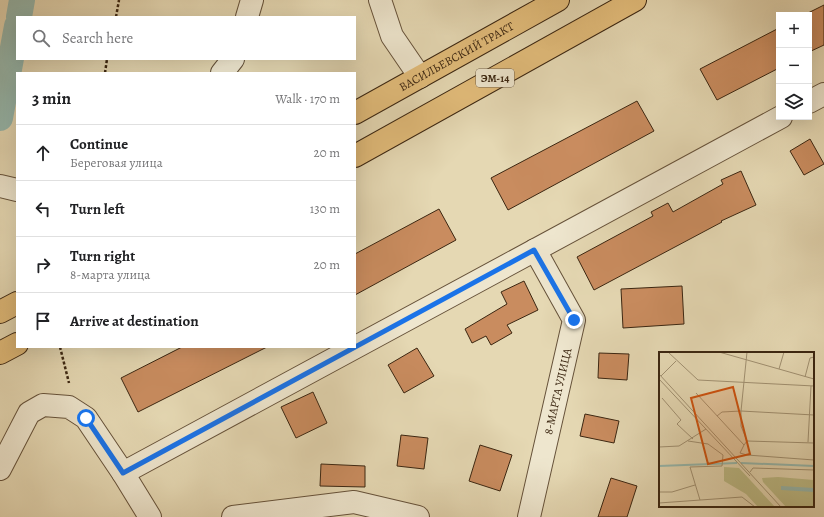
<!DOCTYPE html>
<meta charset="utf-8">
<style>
body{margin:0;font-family:Alegreya,serif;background:#f2f2f2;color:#202124}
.controls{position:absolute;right:12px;top:12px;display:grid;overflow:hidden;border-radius:0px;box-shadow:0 4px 16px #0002}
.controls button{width:36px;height:36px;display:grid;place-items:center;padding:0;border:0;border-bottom:1px solid #e0e0e0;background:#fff;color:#202124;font:20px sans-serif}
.stop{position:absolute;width:12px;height:12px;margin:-9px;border:3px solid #1a73e8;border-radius:50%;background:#fff}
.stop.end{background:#1a73e8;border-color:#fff;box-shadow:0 1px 4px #0008}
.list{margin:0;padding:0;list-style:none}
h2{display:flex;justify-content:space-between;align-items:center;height:52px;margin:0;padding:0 16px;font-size:17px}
h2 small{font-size:13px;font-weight:400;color:#757577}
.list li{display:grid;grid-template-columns:26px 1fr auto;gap:12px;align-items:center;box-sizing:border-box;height:56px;padding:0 16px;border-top:1px solid #e0e0e0}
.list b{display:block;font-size:15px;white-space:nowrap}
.list p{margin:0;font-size:13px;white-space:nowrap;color:#757577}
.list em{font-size:13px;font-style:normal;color:#757577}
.icon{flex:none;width:22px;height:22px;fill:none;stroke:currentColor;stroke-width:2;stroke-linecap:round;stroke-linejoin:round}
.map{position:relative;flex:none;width:824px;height:517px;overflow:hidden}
.search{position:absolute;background:#fff;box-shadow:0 4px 16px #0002;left:16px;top:16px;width:340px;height:44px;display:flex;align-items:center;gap:10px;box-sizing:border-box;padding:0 14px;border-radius:0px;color:#757577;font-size:15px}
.panel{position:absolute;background:#fff;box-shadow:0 4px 16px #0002;left:16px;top:72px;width:340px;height:276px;border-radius:0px}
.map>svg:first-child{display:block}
</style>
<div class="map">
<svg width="824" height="517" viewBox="0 0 824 517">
<rect width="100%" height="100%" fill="#e5d8b3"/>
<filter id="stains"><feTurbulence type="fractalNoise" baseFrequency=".005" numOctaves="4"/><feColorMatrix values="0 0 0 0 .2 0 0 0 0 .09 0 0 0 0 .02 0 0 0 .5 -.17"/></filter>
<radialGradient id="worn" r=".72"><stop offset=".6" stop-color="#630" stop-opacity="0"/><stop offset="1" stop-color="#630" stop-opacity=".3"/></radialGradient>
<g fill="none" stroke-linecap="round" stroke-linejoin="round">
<path stroke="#96b9af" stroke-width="26" d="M19 17 22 0
M0 118 17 26"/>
</g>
<path fill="#c98c5f" stroke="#3b2611" d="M824 5V45L809 52V15H804Z
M779 28V68L717 100 700 69Z
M637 101 654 131 508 210 491 178Z
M810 139 824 164 804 175 790 151Z
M741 171 756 205 721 221 722 222 594 290 577 257 653 216 651 212 668 203 673 212 723 184 721 180Z
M439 209 456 240 355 295V254Z
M524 281 538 310 507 325 512 333 491 345 486 336 472 343 465 329 507 304 501 292Z
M682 286 684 324 623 328 621 289Z
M182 347H267L138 412 121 378Z
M417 348 434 376 404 393 388 365Z
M599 353 629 354 627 380 598 378Z
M313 392 327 423 296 438 281 407Z
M585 414 619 421 614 443 580 436Z
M401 435 428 438 424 469 397 466Z
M480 445 512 455 500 491 469 481Z
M321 464 365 466V487L320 486Z
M611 478 637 486 627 517H598Z"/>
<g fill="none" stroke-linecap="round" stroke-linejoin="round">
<defs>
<g id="minor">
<path d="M380 0 392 36 420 77"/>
<path d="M247 17 252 0"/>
<path d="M222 73 233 59"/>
<path d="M809 102 824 94"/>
<path d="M0 186 17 190"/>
<path d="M0 469 29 413 43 405 69 407 86 418 123 473"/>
<path d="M150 517 123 473 781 117"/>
<path d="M233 517 354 502 418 517"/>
<path id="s1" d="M529 517 574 320 535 250"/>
</g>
<g id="major">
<path id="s2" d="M355 113 558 0"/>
<path d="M355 156 635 0"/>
<path d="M0 312 17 303"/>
<path d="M0 353 17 344"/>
</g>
</defs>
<use href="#minor" stroke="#66523a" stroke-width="24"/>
<use href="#major" stroke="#3b2611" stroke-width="24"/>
<path stroke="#3b2611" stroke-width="2.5" stroke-dasharray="3 2" stroke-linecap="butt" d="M116 17 119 0
M105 73 107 59
M60 347 69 383"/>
<use href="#minor" stroke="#eee6ce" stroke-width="22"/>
<use href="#major" stroke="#e2bc7a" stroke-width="22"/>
</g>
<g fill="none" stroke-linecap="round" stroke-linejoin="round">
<path stroke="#1a73e8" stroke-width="5" d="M86 418 123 473 534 250 574 320"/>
</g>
<g text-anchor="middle" stroke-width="3" stroke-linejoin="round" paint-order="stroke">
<rect fill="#eee6ce" stroke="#71604a" stroke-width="1" x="476" y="69" width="38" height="18" rx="3"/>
<g font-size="11" font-weight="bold" fill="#3b2611">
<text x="495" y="82">ЭМ-14</text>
</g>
<g font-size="12" fill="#3b2611" stroke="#eee6ce">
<text dy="4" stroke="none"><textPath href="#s2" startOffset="116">ВАСИЛЬЕВСКИЙ ТРАКТ</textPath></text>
<text dy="4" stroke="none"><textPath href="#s1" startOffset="129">8-МАРТА УЛИЦА</textPath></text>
</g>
</g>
<g transform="translate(659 352)">
<rect width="155" height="155" fill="#e5d8b3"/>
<path d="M65 115 80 116 116 155H99L87 142 65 129ZM119 125 155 128V155H127L104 130 103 126Z" fill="#bdbc87"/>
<path d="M122 134 155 136V140L122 138Z" fill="#96b9af"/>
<path fill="none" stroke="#96b9af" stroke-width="2" d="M82 111 155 114M0 114 78 111"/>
<path fill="none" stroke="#a19172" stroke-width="1" d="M9 0 39 28 155 34M60 0 155 27M88 0 82 59V74L88 89M120 17 125 0M0 22 122 155M2 24 17 9M146 25 151 6 155 5M0 27 91 124M37 41 85 93 88 89M3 46 22 68 18 72 34 87M58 64 63 60 82 59 155 63M29 89 49 92 64 103 63 114 31 115 41 148M88 89 155 91M149 90 152 34M85 93 81 101 88 103 155 108M0 95 20 94 47 77M91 120 94 116 155 118M0 140H13L36 133M0 151 83 145 96 155"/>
<path fill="#ce510d" fill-opacity="0.15" stroke="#ce510d" stroke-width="2" d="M74 35 91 102 49 112 32 46Z"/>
<rect width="155" height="155" fill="none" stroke="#3b2611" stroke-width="2"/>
</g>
<rect width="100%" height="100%" filter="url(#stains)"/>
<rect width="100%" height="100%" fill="url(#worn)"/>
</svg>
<div class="controls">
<button>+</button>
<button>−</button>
<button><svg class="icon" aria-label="layers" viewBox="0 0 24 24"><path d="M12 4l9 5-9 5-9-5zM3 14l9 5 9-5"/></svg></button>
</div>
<div class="stop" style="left:86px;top:418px"></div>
<div class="stop end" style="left:574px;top:320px"></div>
<div class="search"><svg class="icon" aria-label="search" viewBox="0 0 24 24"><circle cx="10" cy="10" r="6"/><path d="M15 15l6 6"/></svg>Search here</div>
<section class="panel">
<h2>3 min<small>Walk · 170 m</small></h2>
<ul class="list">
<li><svg class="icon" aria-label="ahead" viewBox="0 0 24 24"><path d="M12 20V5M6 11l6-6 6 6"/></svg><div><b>Continue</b><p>Береговая улица</p></div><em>20 m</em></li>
<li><svg class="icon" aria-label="left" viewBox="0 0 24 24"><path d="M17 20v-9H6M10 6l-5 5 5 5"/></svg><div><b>Turn left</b></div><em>130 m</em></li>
<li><svg class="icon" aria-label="right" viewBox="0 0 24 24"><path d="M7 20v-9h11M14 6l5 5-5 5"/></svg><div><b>Turn right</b><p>8-марта улица</p></div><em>20 m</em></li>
<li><svg class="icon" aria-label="arrive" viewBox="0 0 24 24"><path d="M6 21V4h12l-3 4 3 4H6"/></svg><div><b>Arrive at destination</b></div></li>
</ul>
</section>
</div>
